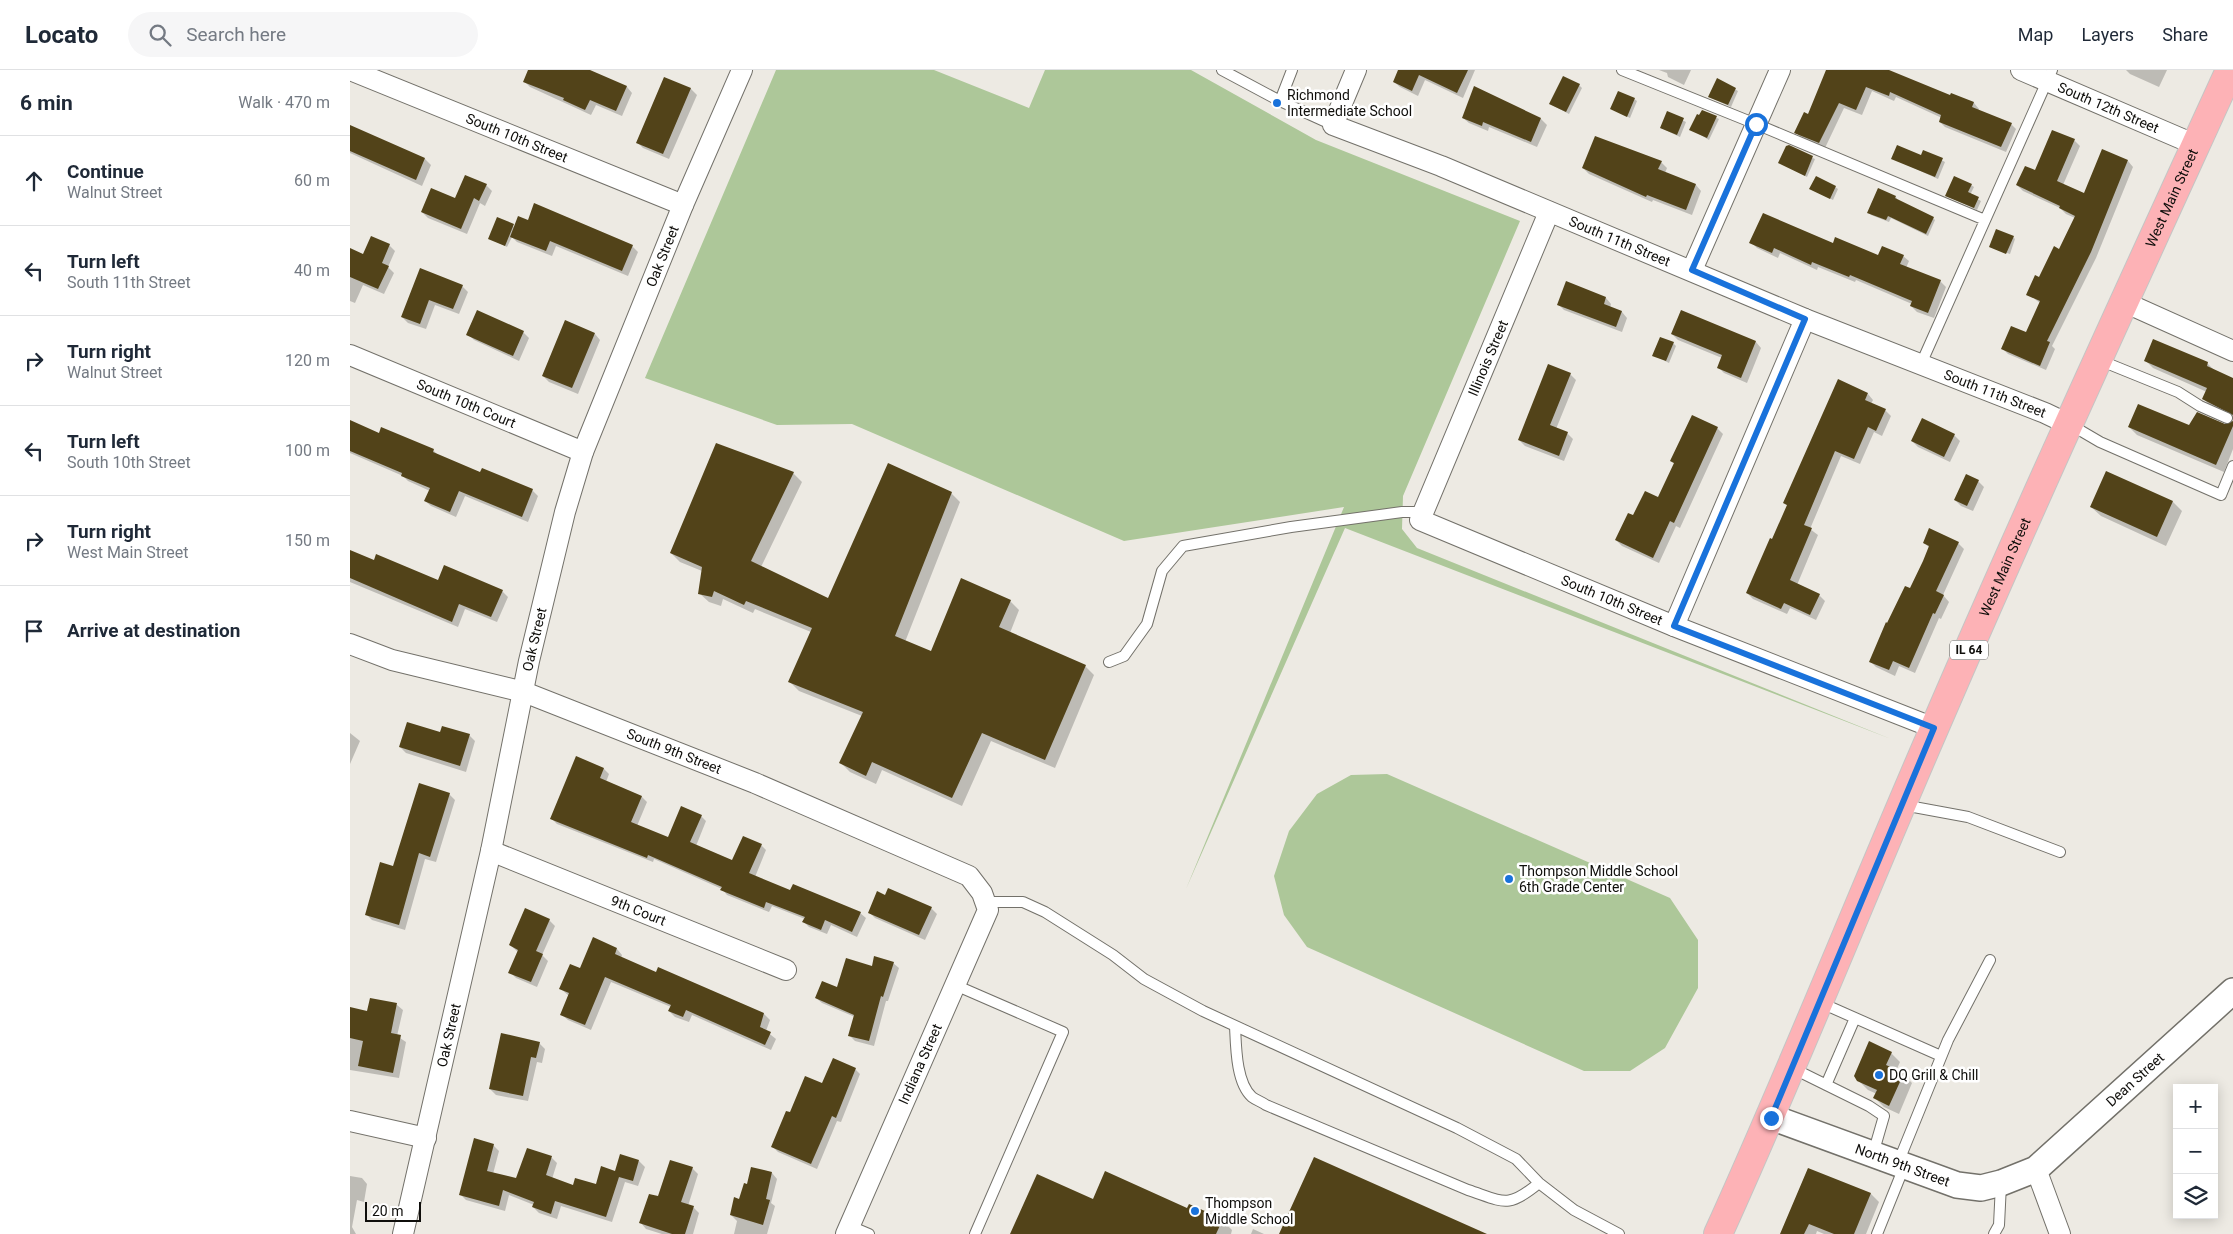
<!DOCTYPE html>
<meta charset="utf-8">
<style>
body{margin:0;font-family:Roboto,sans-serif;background:#f6f6f7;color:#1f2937}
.controls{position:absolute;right:15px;bottom:15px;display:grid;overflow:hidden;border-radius:0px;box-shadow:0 2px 12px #0003}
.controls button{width:45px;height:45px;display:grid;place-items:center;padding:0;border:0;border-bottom:1px solid #e0e1e3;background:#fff;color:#1f2937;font:25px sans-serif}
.scale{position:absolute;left:15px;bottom:12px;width:56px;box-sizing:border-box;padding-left:5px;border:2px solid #0f0e0b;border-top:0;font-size:14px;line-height:18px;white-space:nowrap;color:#0f0e0b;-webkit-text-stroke:4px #fff;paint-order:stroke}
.stop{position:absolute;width:15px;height:15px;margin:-11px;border:4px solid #1972db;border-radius:50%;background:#fff}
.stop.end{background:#1972db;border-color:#fff;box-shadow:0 1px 5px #0008}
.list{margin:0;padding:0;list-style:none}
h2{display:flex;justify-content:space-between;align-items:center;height:65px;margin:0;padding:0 20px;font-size:21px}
h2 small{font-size:16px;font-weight:400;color:#747a83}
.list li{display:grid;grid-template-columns:32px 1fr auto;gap:15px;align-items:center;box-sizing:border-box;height:90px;padding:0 20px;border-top:1px solid #e0e1e3}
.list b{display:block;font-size:19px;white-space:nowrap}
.list p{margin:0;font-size:16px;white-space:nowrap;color:#747a83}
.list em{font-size:16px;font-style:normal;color:#747a83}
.icon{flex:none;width:28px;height:28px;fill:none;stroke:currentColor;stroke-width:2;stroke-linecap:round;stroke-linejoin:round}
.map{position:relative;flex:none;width:1883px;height:1164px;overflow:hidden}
header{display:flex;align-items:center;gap:30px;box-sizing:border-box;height:70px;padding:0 25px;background:#fff;border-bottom:1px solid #e0e1e3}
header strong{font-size:24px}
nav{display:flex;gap:28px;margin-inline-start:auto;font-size:18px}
.search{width:350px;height:45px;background:#f6f6f7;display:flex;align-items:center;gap:12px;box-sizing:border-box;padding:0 18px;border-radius:28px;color:#747a83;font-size:19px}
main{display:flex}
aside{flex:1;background:#fff}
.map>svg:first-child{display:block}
</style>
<header>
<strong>Locato</strong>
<div class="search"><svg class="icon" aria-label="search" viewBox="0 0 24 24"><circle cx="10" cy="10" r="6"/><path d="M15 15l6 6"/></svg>Search here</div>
<nav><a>Map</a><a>Layers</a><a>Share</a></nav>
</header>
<main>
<aside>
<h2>6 min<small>Walk · 470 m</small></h2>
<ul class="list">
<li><svg class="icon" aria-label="ahead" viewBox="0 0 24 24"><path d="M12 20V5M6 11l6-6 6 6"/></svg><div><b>Continue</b><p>Walnut Street</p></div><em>60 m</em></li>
<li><svg class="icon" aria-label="left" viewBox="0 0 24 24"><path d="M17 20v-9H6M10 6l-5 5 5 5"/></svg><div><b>Turn left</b><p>South 11th Street</p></div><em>40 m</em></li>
<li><svg class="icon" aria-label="right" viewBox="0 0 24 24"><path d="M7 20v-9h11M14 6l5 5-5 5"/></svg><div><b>Turn right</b><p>Walnut Street</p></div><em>120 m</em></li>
<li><svg class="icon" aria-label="left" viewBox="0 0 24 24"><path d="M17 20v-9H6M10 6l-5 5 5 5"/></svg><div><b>Turn left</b><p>South 10th Street</p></div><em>100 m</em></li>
<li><svg class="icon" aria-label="right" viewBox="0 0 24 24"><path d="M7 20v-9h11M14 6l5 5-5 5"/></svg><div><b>Turn right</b><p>West Main Street</p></div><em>150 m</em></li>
<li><svg class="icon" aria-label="arrive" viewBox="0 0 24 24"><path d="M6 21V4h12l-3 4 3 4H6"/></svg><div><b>Arrive at destination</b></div></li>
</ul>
</aside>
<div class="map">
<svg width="1883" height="1164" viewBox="0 0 1883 1164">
<rect width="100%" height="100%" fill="#edeae3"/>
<path fill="#adc799" d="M426 0H584L679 38 695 0H841L966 70 1170 151 1053 426 1052 459 1067 478 1541 669 995 458 836 819 994 437 774 471 502 354 427 355 295 308Z
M1037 704 1320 828 1348 870V918L1315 978 1280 1001H1234L957 877 934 845 924 806 939 761 967 724 1001 705Z"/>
<path fill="#0003" d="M179 0H237L277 17 282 23 272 46 246 35 241 45 180 17 174 11Z
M1050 0H1125L1113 28 1075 10 1068 26 1050 17 1044 12Z
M1309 0H1341L1334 15 1318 7 1317 3Z
M1477 0H1536L1601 27 1602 24 1624 33 1629 39 1628 41 1661 54 1666 59 1656 82 1595 57 1590 52 1592 48 1546 27 1544 31 1522 21 1512 45 1494 38 1475 78 1451 68 1446 62 1458 46Z
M1776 0H1817L1809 17 1780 4Z
M315 8 341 19 347 25 319 89 293 78 287 72Z
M1368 10 1388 21 1381 37 1359 27Z
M1229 15 1232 18 1219 44 1200 34Z
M1284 29 1287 31 1280 48 1262 39Z
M1148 31 1191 49 1197 55 1187 77 1139 57 1138 61 1119 53 1113 48Z
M1352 41 1369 49 1359 70 1341 59Z
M1318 43 1336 52 1330 67 1311 58Z
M0 58 75 89 81 95 72 116 0 83Z
M1724 70 1730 76 1713 115 1735 125 1778 91 1783 97 1746 188 1702 276 1705 279 1696 300 1658 284 1652 278 1676 264 1690 233 1678 224 1710 180 1725 148 1716 144 1710 138 1673 121 1667 115Z
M1437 77 1465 89 1457 107 1430 93Z
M1574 81 1595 92 1588 109 1542 88 1572 86Z
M1311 92 1317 98 1315 103 1346 115 1351 121 1342 145 1303 130 1302 132 1239 104 1233 98Z
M136 115 142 121 135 136 130 133 117 164 78 148 72 142 106 130Z
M1621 115 1624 117 1620 125 1631 131 1627 140 1597 126Z
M1485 117 1488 119 1483 130 1461 119Z
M1528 119 1546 127 1548 131 1583 148 1585 150 1578 166 1541 148 1539 152 1521 145 1519 142Z
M163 156 165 158 282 176 288 182 278 206 206 176 202 186 167 172 162 167 157 177 139 168Z
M1663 167 1665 169 1660 184 1640 177Z
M1401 172 1529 187 1553 186 1559 191 1556 198 1590 211 1596 217 1584 248 1567 242 1561 236 1562 234 1506 210 1505 212 1468 197 1467 200 1430 183 1428 188 1407 178Z
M39 175 45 181 38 197 44 203 34 224 13 215 5 233 0 231V179L14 185Z
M71 200 112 216 118 222 109 244 85 235 76 259 58 253 52 247Z
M1256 228 1261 234 1260 238 1272 242 1277 248 1272 262 1214 240 1208 234Z
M173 262 179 268 169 291 124 270 118 264Z
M245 264 250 270 228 324 199 312 193 306Z
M1322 264 1406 272 1411 278 1397 313 1374 303 1368 297 1372 288 1328 270Z
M1323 273 1326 276 1319 293 1303 285Z
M1795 290 1857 293 1865 301 1883 309V347L1861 337 1854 329 1857 322 1803 298Z
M1220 304 1226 310 1206 359 1217 363 1223 369 1214 391 1175 376 1169 370Z
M1518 324 1523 330 1521 334 1535 340 1541 346 1532 366 1524 362 1510 394 1491 386 1460 459 1468 465 1447 515 1469 525 1475 531 1466 550 1440 538 1437 544 1403 529 1397 523 1438 436 1434 433Z
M0 352 30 364 83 380 89 386 131 404 182 420 188 426 178 452 115 426 106 447 81 436 75 431 80 421 58 411 53 406 0 383Z
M1883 353V379L1874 402 1787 365 1779 357 1874 356Z
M1367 358 1373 364 1330 458 1326 456 1309 493 1272 476 1266 470 1283 447 1309 429 1325 394 1321 391Z
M1604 365 1610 371 1600 392 1568 377 1562 371Z
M443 403 452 412 411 497 479 530 601 423 610 432 555 572 581 582 660 531 669 540 660 563 735 596 744 605 705 698 641 671 612 736 532 700 526 714 500 702 491 693 512 646 449 621 440 612 461 562 405 539 403 543 373 529 371 536 359 532 349 523 352 501 330 492 321 483Z
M1628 411 1634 417 1623 441 1611 436 1605 430Z
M1823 432 1832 441 1816 476 1751 446 1741 437Z
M1574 473H1608L1614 479 1593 525 1599 532 1591 549 1589 548 1565 603 1549 596 1545 606 1526 597 1520 591 1538 554 1561 520 1580 478Z
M0 481 25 492 88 512 152 521 158 527 147 552 115 539 108 557 0 512Z
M0 663 10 671 0 694Z
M91 664 119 665 125 671 116 702 56 683 50 677Z
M227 688 254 699 259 704 256 712 292 727 297 732 287 756 318 769 351 746 356 751 346 776 383 792 411 775 416 780 405 807 441 822 444 815 510 843 516 848 507 867 481 855 477 864 459 857 454 852 455 849 422 836 419 842 377 825 372 819 304 789 303 792 207 754 202 749Z
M99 724 105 730 86 792 75 789 55 860 22 850 16 844 44 797Z
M581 838 587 844 575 870 525 848 519 842Z
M199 850 205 856 192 885 198 891 187 917 166 908 160 902 168 882 160 875Z
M267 879 272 885 271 888 307 903 309 899 414 944 420 950 416 961 426 969 421 980 342 945 339 952 325 947 319 941 321 937 261 912 241 960 218 950 212 945 219 926 211 919 230 900Z
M543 893 549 898 538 931H536L524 976 505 971 500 966 505 947 472 933 466 928 488 919 522 897Z
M47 935 53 940 47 966 56 972 49 1008 0 1000V938L18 943Z
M189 973 195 979 192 993 187 992 178 1031 146 1025 140 1019Z
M1541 983 1550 992 1546 1001 1553 1004 1562 1013 1549 1044 1534 1037 1525 1028 1527 1024 1518 1020 1508 1010Z
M505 999 510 1004 491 1052 487 1051 467 1099 428 1082 423 1077 441 1044 473 1015Z
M143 1075 149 1081 143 1104 167 1110 178 1079 202 1088 207 1093 202 1109 224 1116 246 1115 266 1102 289 1091 295 1097 288 1116 275 1112 262 1152 211 1136 207 1149 189 1143 183 1137 184 1135 159 1125 155 1141 116 1130 110 1124Z
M342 1098 348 1104 338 1136 344 1138 349 1143 343 1164H312L296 1159 291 1153 308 1128Z
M1458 1099 1521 1124 1529 1132 1516 1164H1474L1467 1161 1466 1164H1431Z
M422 1103 427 1109 421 1133 425 1136 417 1164H384L387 1151 381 1145 398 1115Z
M0 1106 12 1108 17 1114 14 1132 7 1130 2 1157 6 1164H0Z
M743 1131 837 1140 872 1150 882 1160 881 1164H661Z
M903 1159 914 1164H901Z"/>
<path fill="#524319" d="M178 0H240L277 16 266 41 240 30 235 40 213 30 214 28 173 12Z
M1048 0H1118L1107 23 1069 5 1062 21 1043 12Z
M1476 0H1539L1600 25 1601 23 1624 32 1622 37 1662 53 1651 77 1589 52 1591 45 1540 22 1539 26 1516 17 1506 40 1489 33 1469 73 1444 63 1454 42 1458 44Z
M1213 6 1230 14 1216 42 1199 34Z
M314 7 341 18 313 84 286 73Z
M1367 8 1386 18 1378 35 1358 27Z
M1124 16 1191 48 1181 72 1133 52 1132 56 1112 48Z
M1268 21 1285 28 1277 47 1260 39Z
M1352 40 1367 46 1357 68 1339 60 1347 44 1349 45Z
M1317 41 1334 48 1327 65 1310 58Z
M0 55 75 88 66 110 0 81Z
M1702 60 1725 69 1707 111 1734 123 1752 79 1778 90 1741 182 1697 271 1700 272 1690 296 1651 279 1661 256 1676 262 1690 231 1676 225 1685 205 1689 207 1704 176 1709 179 1725 146 1709 138 1710 136 1666 115 1675 96 1685 100Z
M1245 66 1312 91 1308 99 1346 114 1336 140 1297 125 1296 127 1232 98Z
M1439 75 1463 86 1455 106 1428 93 1436 76Z
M1547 75 1571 85 1573 80 1593 88 1585 107 1541 89Z
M115 105 137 114 129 131 124 128 111 159 71 142 81 118 105 128Z
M1466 106 1486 116 1480 129 1459 119Z
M1604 106 1622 114 1618 122 1629 127 1624 138 1595 126Z
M1528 118 1546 126 1545 128 1584 147 1576 164 1538 146 1536 150 1517 143Z
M184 133 283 175 272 201 200 171 196 181 160 167 168 146 178 150Z
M1413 143 1483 173 1485 167 1528 185 1532 176 1554 185 1550 194 1591 210 1578 243 1560 236 1562 231 1500 205 1499 207 1462 192 1461 195 1424 178 1422 183 1399 173Z
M147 147 164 154 155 176 138 169Z
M1646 159 1664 166 1656 184 1639 177Z
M21 166 40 174 32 193 39 196 28 219 0 207V178L13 184Z
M70 198 113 215 103 239 79 230 70 254 51 247Z
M1216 211 1256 227 1254 234 1272 241 1266 257 1207 235Z
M127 240 174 261 163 286 116 265Z
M1331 240 1406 271 1391 308 1367 298 1372 285 1321 264Z
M215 250 245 263 222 318 192 306Z
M1310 267 1324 272 1316 291 1302 286Z
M1803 269 1858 292 1857 296 1883 308V345L1852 329 1857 318 1794 291Z
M1198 294 1221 303 1200 355 1218 362 1209 386 1168 370Z
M1488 309 1518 323 1515 330 1536 339 1526 361 1518 357 1504 389 1485 381 1454 455 1462 458 1440 510 1470 524 1460 545 1434 533 1431 539 1396 523 1420 468 1422 469 1437 435 1433 433Z
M1788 334 1839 355 1847 342 1875 354 1883 351V356L1866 395 1778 357Z
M1342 345 1368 357 1324 453 1320 451 1303 488 1265 470 1278 443 1283 445 1295 421 1308 427 1324 393 1320 391Z
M1572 348 1605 364 1594 387 1561 371Z
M0 350 29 363 31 357 84 379 83 382 130 402 132 398 183 419 172 447 109 421 100 442 74 431 80 418 51 406 52 403 0 381Z
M366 373 444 402 401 491 478 528 538 393 602 422 545 566 581 581 611 508 661 530 649 557 736 595 695 690 632 663 602 728 522 692 516 706 489 693 513 642 438 612 462 558 396 531 394 535 364 521 362 527 348 524 352 497 320 483Z
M1756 401 1823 431 1807 467 1740 437Z
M1616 404 1629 410 1617 436 1604 430Z
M1579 458 1609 472 1586 521 1594 525 1585 544 1583 543 1559 598 1543 591 1539 600 1519 592 1536 552 1537 553 1555 516 1560 518 1573 491 1579 476 1573 473Z
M0 480 24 490 26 484 88 510 94 495 153 520 141 547 109 534 102 552 0 508Z
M57 652 90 662 92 656 120 664 110 696 49 677Z
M226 686 254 698 250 708 292 726 281 752 318 767 331 736 352 745 340 772 382 790 393 766 412 774 399 803 440 820 443 814 511 842 502 862 475 850 471 860 452 852 455 847 416 832 414 838 370 820 372 817 298 785 297 788 200 749Z
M69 713 100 723 80 787 69 783 49 855 15 845 30 792 43 796Z
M538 818 582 837 569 865 518 843 527 821 535 825Z
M175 838 200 849 186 881 193 884 181 912 158 903 168 880 159 875Z
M243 867 267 878 265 884 306 902 308 897 414 943 410 957 421 962 415 975 336 940 333 947 318 941 321 935 255 907 235 955 210 945 219 923 209 919 220 894 230 898Z
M524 886 544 892 533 927 531 926 519 971 498 966 504 945 465 928 472 911 487 917 496 888 522 896Z
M20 928 47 933 41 963 51 965 43 1003 8 996 13 971 0 968V937L17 941Z
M151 963 190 972 186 988 181 987 173 1026 139 1019Z
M1519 971 1542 982 1536 995 1554 1003 1539 1036 1523 1028 1527 1020 1507 1011 1504 1006Z
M483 988 506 998 486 1048 482 1046 461 1094 421 1077 436 1041 440 1042 455 1006 472 1013Z
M124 1068 144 1074 137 1101 166 1108 177 1078 202 1086 196 1105 223 1115 225 1108 246 1114 251 1096 265 1101 270 1084 289 1090 283 1111 269 1107 256 1147 205 1131 201 1144 182 1137 184 1132 153 1120 149 1136 109 1125Z
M964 1087 1137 1164H929Z
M320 1090 343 1097 331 1132 344 1136 335 1164H322L289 1153 299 1124 308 1126Z
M401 1097 422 1102 416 1129 420 1130 413 1155 380 1145 384 1127 389 1129 394 1113 397 1114Z
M1458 1098 1521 1123 1504 1164H1484L1459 1154 1454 1164H1430Z
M755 1101 837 1138 839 1134 873 1149 866 1164H660L687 1104 743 1129Z"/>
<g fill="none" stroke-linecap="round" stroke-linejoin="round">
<defs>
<path id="service" d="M872 0 930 31
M942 0 930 31 983 55
M1272 0 1406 54 1635 150
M1749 290 1828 322 1850 336 1877 348
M1571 294 1702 0
M1721 355 1750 372 1871 425 1883 396
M759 592 774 586 797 554 812 501 833 476 941 457 1052 442H1073
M1553 735 1618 747 1710 782
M635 832H673L695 842 763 885 794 909 853 941 1107 1058 1166 1089 1189 1113 1224 1140 1269 1164
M605 915 713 962 625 1164
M1469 932 1591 986
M885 956C886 976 886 1013 902 1027 906 1030 912 1032 916 1035L1118 1120C1154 1132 1158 1139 1189 1113
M1442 998 1519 1036 1534 1046 1523 1084
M1476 1015 1505 948
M1548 1093 1598 970 1640 890
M500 1156 519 1164
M1527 1164 1554 1097
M1644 1164 1649 1155 1651 1114"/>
<g id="minor">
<path id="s1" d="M0 0 333 135"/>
<path id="s2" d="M1006 0 983 55 1091 96 1455 249 1695 343 1720 355"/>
<path id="s3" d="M1671 0 1846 75"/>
<path id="s4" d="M1199 142 1070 450 1324 556 1584 658"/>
<path d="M1342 200 1430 0"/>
<path d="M1774 232 1883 281"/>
<path id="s5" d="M0 285 233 382"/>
<path d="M1324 556 1455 249"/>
<path id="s6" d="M0 574 42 590 174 622 405 713 619 806 632 823 638 840 496 1164"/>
<path id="s7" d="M141 781 436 900"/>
<path d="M0 1051 76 1068"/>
<path d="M1686 1099 1710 1164"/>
<path id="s8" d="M53 1164 141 781 179 591 215 442 233 382 333 135 392 0"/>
</g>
<g id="tertiary">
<path id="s9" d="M1421 1047 1607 1115 1631 1118 1651 1113 1686 1099 1883 921"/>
</g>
<g id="primary">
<path id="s10" d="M1368 1164C1444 997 1511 827 1584 659 1679 438 1780 219 1880 0"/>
</g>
</defs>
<use href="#service" stroke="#73716a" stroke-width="12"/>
<use href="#minor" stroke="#73716a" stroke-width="22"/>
<use href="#tertiary" stroke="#73716a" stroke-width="28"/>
<use href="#primary" stroke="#c5c5c4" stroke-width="30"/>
<use href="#service" stroke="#fff" stroke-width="10"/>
<use href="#minor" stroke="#fff" stroke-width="20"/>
<use href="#tertiary" stroke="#fff" stroke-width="25"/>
<use href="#primary" stroke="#fdb2b6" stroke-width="28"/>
</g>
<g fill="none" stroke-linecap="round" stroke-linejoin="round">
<path stroke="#1972db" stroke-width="6" d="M1406 54 1342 200 1455 249 1324 556 1584 658 1421 1048"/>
</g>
<g fill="#1972db" stroke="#fff" stroke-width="2">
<circle cx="927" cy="33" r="5"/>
<circle cx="1159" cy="809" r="5"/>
<circle cx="1529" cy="1005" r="5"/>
<circle cx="845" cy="1141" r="5"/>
</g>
<g text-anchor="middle" stroke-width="5" stroke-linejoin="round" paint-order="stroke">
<rect fill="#fff" stroke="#575654" stroke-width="1" x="1600" y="570.5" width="38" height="19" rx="4"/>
<g font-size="12" font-weight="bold" fill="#0f0e0b">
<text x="1619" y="584">IL 64</text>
</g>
<g font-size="14" fill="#0f0e0b" stroke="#fff" text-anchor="start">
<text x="937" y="30">Richmond<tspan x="937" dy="16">Intermediate School</tspan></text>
<text x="1169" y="806">Thompson Middle School<tspan x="1169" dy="16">6th Grade Center</tspan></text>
<text x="1539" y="1010">DQ Grill &amp; Chill</text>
<text x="855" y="1138">Thompson<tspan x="855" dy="16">Middle School</tspan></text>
</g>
<g font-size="14" fill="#0f0e0b" stroke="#fff">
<text dy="5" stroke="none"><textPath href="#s3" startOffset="95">South 12th Street</textPath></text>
<text dy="5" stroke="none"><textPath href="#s1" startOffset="180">South 10th Street</textPath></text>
<text dy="5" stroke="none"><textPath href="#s10" startOffset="1131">West Main Street</textPath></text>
<text dy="5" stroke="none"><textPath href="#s2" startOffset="369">South 11th Street</textPath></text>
<text dy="5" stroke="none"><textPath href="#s8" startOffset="1014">Oak Street</textPath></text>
<text transform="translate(1138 288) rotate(-67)" y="5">Illinois Street</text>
<text dy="5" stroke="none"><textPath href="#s2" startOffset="774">South 11th Street</textPath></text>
<text dy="5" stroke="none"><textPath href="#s5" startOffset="126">South 10th Court</textPath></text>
<text dy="5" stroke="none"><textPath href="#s10" startOffset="726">West Main Street</textPath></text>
<text dy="5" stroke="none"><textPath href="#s4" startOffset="542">South 10th Street</textPath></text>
<text dy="5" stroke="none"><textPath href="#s8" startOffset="609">Oak Street</textPath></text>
<text dy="5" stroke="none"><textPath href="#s6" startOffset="342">South 9th Street</textPath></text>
<text dy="5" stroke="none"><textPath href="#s7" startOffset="159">9th Court</textPath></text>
<text dy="5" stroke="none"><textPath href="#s8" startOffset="204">Oak Street</textPath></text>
<text transform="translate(570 994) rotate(-66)" y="5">Indiana Street</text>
<text dy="5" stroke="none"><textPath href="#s9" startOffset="414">Dean Street</textPath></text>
<text dy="5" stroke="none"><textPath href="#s9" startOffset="140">North 9th Street</textPath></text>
</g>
</g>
</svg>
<div class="controls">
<button>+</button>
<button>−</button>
<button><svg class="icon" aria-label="layers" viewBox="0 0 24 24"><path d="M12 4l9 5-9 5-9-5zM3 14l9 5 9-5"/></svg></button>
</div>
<div class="scale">20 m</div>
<div class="stop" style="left:1406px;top:54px"></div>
<div class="stop end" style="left:1421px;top:1048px"></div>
</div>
</main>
